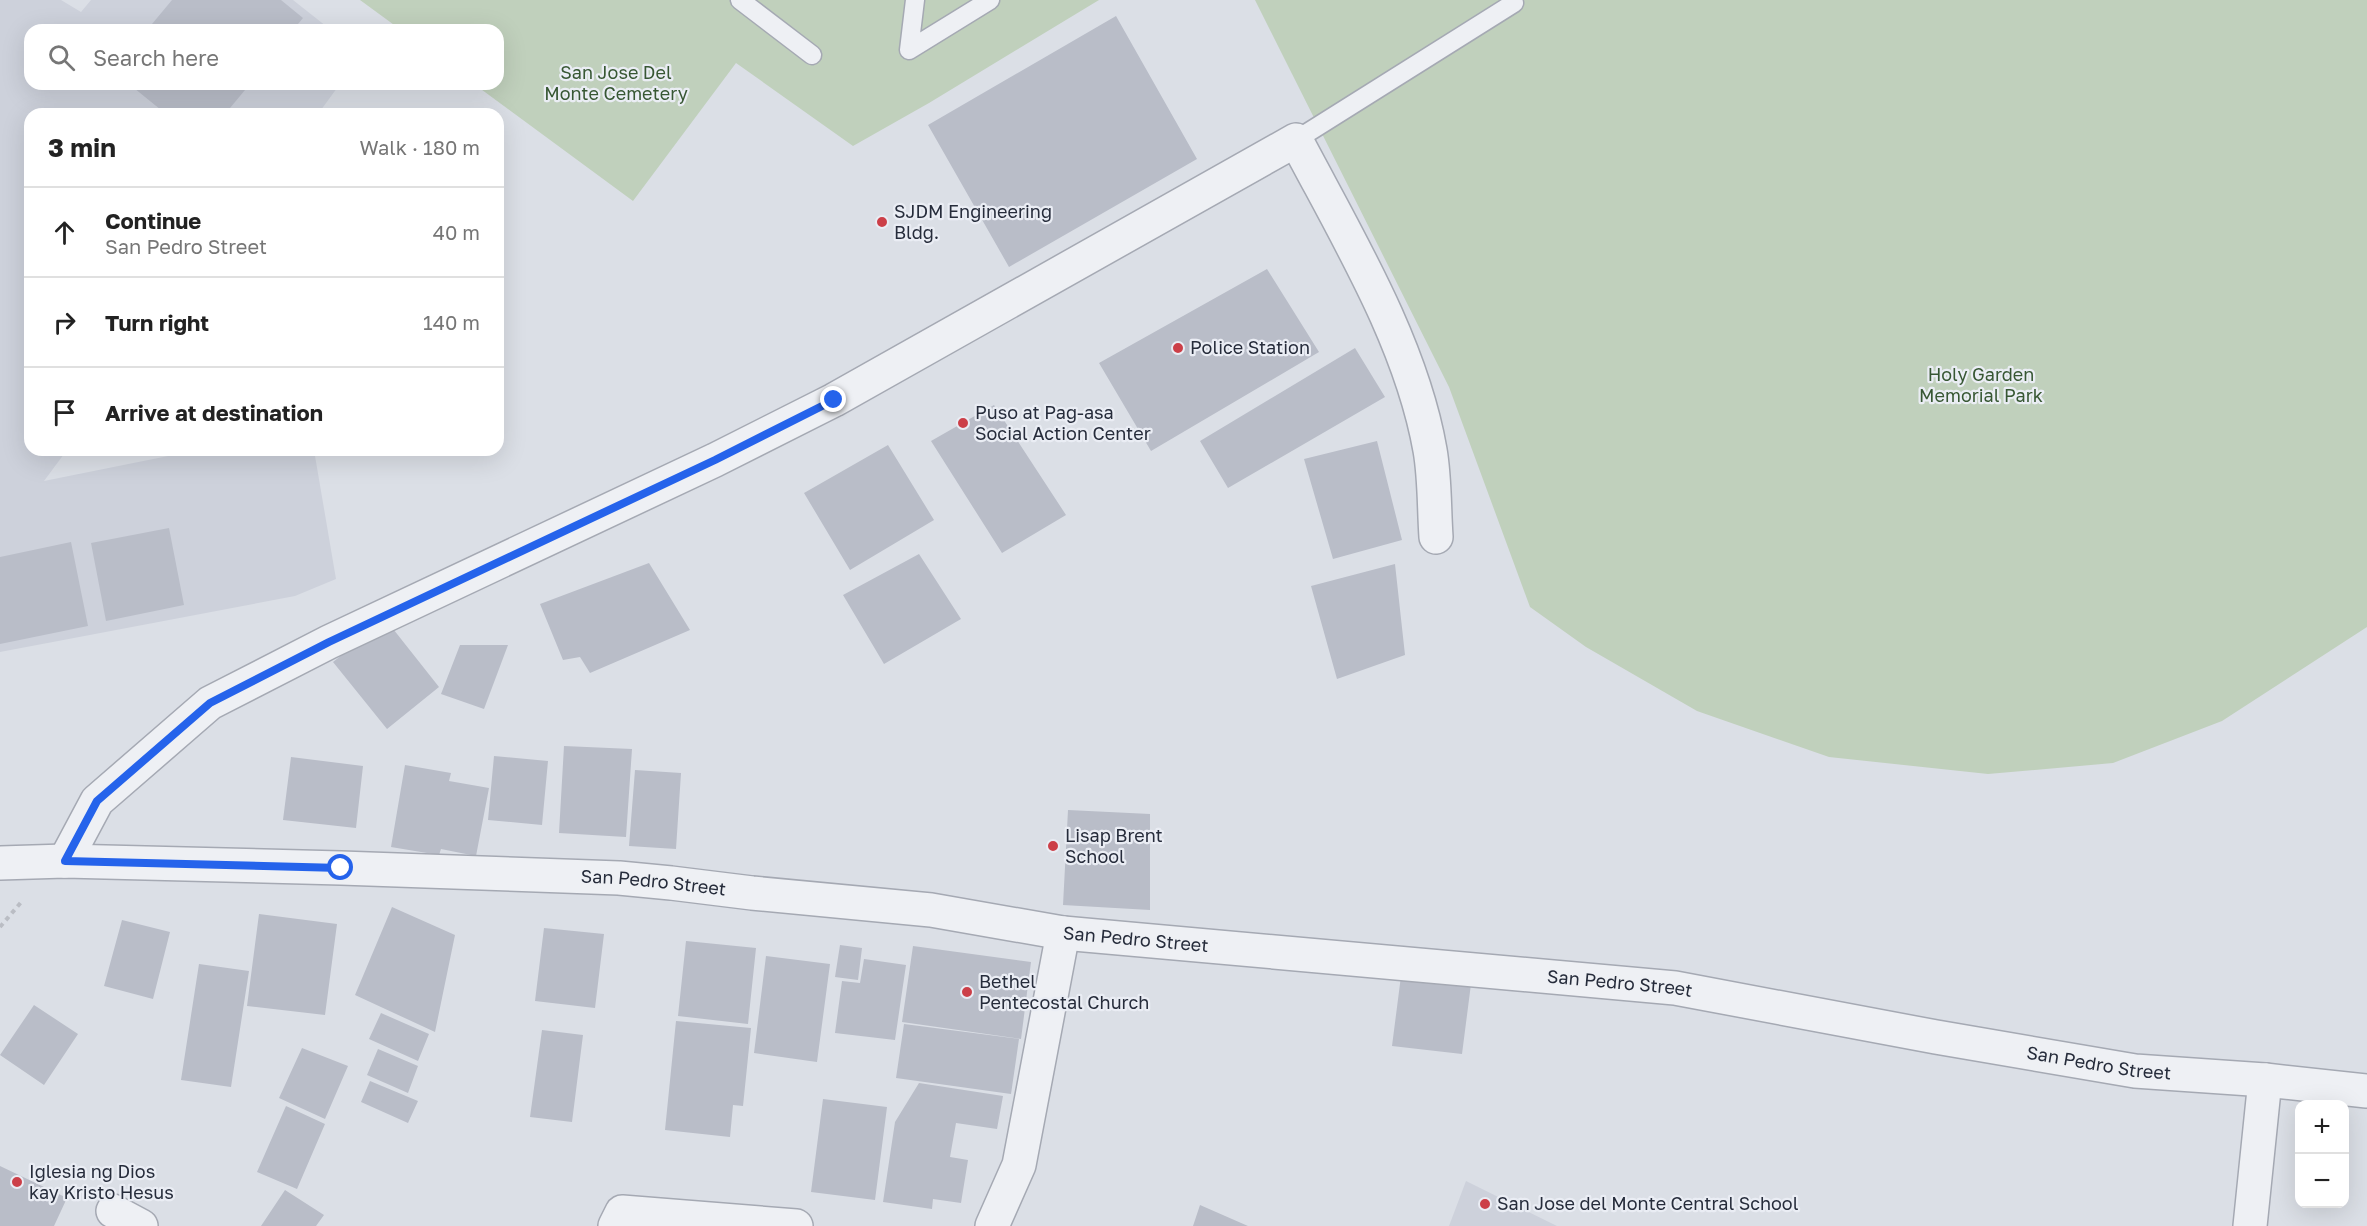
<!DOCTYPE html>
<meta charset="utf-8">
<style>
body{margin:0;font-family:"Golos Text",sans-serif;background:#f6f6f6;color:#222}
.controls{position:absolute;right:18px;bottom:18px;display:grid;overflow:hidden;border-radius:12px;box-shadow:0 6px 24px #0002}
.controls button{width:54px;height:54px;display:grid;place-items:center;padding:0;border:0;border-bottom:2px solid #e0e0e0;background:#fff;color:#222;font:30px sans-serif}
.stop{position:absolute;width:18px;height:18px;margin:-14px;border:4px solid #2563eb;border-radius:50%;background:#fff}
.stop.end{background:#2563eb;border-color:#fff;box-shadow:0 2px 6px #0008}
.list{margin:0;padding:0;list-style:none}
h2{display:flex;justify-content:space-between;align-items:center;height:78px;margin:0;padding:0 24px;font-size:26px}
h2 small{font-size:20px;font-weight:400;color:#767676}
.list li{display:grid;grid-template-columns:39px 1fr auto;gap:18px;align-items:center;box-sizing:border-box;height:90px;padding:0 24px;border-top:2px solid #e0e0e0}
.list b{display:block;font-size:22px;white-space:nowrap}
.list p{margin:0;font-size:20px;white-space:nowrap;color:#767676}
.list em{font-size:20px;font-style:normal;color:#767676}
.icon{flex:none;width:33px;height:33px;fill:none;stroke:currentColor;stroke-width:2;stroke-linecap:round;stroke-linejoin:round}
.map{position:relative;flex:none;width:2367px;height:1226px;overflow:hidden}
.search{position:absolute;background:#fff;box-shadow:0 6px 24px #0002;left:24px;top:24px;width:480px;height:66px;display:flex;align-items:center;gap:15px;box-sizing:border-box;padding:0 21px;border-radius:18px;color:#767676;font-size:22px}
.panel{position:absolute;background:#fff;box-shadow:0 6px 24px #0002;left:24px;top:108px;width:480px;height:348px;border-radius:18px}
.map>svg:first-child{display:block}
</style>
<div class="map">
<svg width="2367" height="1226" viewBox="0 0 2367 1226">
<rect width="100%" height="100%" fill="#dbdfe6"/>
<path fill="#cdd1db" d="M0 0H61L81 12 91 0H293L331 30H30V84H340L318 114H30V450H67L44 481 198 450H314L336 579 295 596 0 652Z
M1466 1181 1557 1226H1449Z"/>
<path fill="#c0d0bc" d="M360 0H1099L929 103 853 146 736 63 633 201 474 84H498V30H401Z
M1255 0H2367V627L2222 721 2113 763 1988 774 1829 757 1697 711 1586 647 1530 607 1449 387Z"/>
<path fill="#b9bdc8" d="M172 0H281L303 18 293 30H147Z
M1116 16 1197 159 1009 267 928 125Z
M129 84H250L225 114H166Z
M1267 269 1319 352 1151 451 1099 363Z
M1355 348 1385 397 1228 488 1200 441Z
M994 405 1066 515 1002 553 931 441Z
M1377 441 1402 540 1333 559 1304 459Z
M888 445 934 520 850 570 804 493Z
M169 528 184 605 106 621 91 543Z
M71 542 88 626 0 644V557Z
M919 554 961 619 884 664 843 595Z
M649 563 690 630 590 673 580 657 563 660 540 604Z
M1395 564 1405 655 1337 679 1311 586Z
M386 620 439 687 387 729 333 662Z
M460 645H508L484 709 441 694Z
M564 746 632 749 626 837 559 833Z
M494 756 548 761 542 825 488 820Z
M291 757 363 766 356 828 283 820Z
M405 765 451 773 449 781 489 788 476 856 441 849 439 855 391 847Z
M635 770 681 773 676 849 629 846Z
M1068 810 1150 814V910L1063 905Z
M392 907 455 935 435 1032 355 995Z
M259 914 337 924 325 1015 247 1006Z
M122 920 170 932 153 999 104 986Z
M544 928 604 934 595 1008 535 1001Z
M686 941 756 948 748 1024 678 1016Z
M840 945 862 948 858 980 835 977Z
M913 946 1031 962 1021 1039 902 1022Z
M766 956 830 964 817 1062 754 1053Z
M864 959 906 965 895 1040 835 1033 842 981 860 983Z
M199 964 249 971 231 1087 181 1080Z
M1401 976 1471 984 1462 1054 1392 1046Z
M34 1005 78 1034 44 1085 0 1055Z
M381 1013 429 1034 418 1061 369 1039Z
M676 1021 751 1028 743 1106 733 1105 730 1137 665 1130Z
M904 1024 1019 1039 1011 1094 896 1078Z
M542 1030 583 1035 572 1122 530 1117Z
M302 1048 348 1066 325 1119 279 1098Z
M378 1049 418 1066 408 1093 367 1075Z
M370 1081 418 1101 408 1123 361 1102Z
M919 1083 1003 1096 997 1129 956 1123 950 1157 968 1160 961 1203 933 1199 932 1209 883 1202 895 1122Z
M823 1099 887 1107 875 1200 811 1192Z
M286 1106 325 1124 297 1189 257 1172Z
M0 1166 67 1198 54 1226H0Z
M285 1190 324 1215 316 1226H261Z
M1200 1205 1248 1226H1193Z"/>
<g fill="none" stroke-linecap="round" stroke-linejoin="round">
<defs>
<path id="lane" d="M740 0 812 55
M915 0 909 50 990 0
M1296 140 1514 3"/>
<g id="street">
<path d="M65 861 97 801 210 703 329 642 715 460 834 400 1296 140C1347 237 1411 342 1430 450 1435 478 1434 508 1436 537"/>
<path id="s1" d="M0 863 65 861 341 868 619 878 671 883 752 893 931 910 1063 933 1675 988 1936 1037 2135 1071 2265 1080 2367 1091"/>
<path d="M113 1211 141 1226"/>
<path d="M615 1226 622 1212 796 1226"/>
<path d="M992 1226 1019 1165 1063 933"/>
<path d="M2250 1226 2265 1080"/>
</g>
</defs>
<use href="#lane" stroke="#a5a9b3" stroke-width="21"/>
<use href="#street" stroke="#a5a9b3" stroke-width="36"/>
<path stroke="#babdc4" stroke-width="4" stroke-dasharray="4.5 4.5" stroke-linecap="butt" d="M0 927 23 900"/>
<use href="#lane" stroke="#eef0f4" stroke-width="18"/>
<use href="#street" stroke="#eef0f4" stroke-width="33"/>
</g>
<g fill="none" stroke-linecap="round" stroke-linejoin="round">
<path stroke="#2563eb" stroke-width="8" d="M341 868 65 861 97 801 210 703 329 642 715 460 834 400"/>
</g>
<g fill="#cc3f48" stroke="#eaedf4" stroke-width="2">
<circle cx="882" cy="222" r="6"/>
<circle cx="1178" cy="348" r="6"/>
<circle cx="963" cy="423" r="6"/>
<circle cx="1053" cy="846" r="6"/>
<circle cx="967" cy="992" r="6"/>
<circle cx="17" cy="1182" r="6"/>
<circle cx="1485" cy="1204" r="6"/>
</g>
<g text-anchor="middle" stroke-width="4.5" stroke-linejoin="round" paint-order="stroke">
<g font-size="18" fill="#375733" stroke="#eaedf4">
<text x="616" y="79">San Jose Del<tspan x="616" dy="21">Monte Cemetery</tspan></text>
<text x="1981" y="381">Holy Garden<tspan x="1981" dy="21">Memorial Park</tspan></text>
</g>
<g font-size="18" fill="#262c3b" stroke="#eaedf4" text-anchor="start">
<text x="894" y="218">SJDM Engineering<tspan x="894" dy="21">Bldg.</tspan></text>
<text x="1190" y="354">Police Station</text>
<text x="975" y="419">Puso at Pag-asa<tspan x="975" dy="21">Social Action Center</tspan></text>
<text x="1065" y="842">Lisap Brent<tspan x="1065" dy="21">School</tspan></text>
<text x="979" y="988">Bethel<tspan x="979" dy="21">Pentecostal Church</tspan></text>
<text x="29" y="1178">Iglesia ng Dios<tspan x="29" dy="21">kay Kristo Hesus</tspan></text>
<text x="1497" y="1210">San Jose del Monte Central School</text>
</g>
<g font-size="18" fill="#262c3b" stroke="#eaedf4">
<text dy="6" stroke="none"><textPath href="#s1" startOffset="654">San Pedro Street</textPath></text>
<text dy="6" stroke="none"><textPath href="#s1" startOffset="1140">San Pedro Street</textPath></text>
<text dy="6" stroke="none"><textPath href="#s1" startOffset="1626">San Pedro Street</textPath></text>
<text dy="6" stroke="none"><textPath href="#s1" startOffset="2112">San Pedro Street</textPath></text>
</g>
</g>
</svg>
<div class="controls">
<button>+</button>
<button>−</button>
</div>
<div class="stop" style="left:341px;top:868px"></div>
<div class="stop end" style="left:834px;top:400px"></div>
<div class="search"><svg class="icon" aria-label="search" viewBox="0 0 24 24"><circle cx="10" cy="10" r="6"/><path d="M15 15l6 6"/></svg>Search here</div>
<section class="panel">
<h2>3 min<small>Walk · 180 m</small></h2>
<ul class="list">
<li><svg class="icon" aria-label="ahead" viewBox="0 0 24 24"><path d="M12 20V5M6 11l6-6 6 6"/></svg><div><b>Continue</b><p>San Pedro Street</p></div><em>40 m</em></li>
<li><svg class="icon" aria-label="right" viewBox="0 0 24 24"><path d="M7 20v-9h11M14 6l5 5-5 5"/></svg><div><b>Turn right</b></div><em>140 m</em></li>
<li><svg class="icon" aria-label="arrive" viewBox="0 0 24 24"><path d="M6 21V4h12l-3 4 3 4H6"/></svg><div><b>Arrive at destination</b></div></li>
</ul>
</section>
</div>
